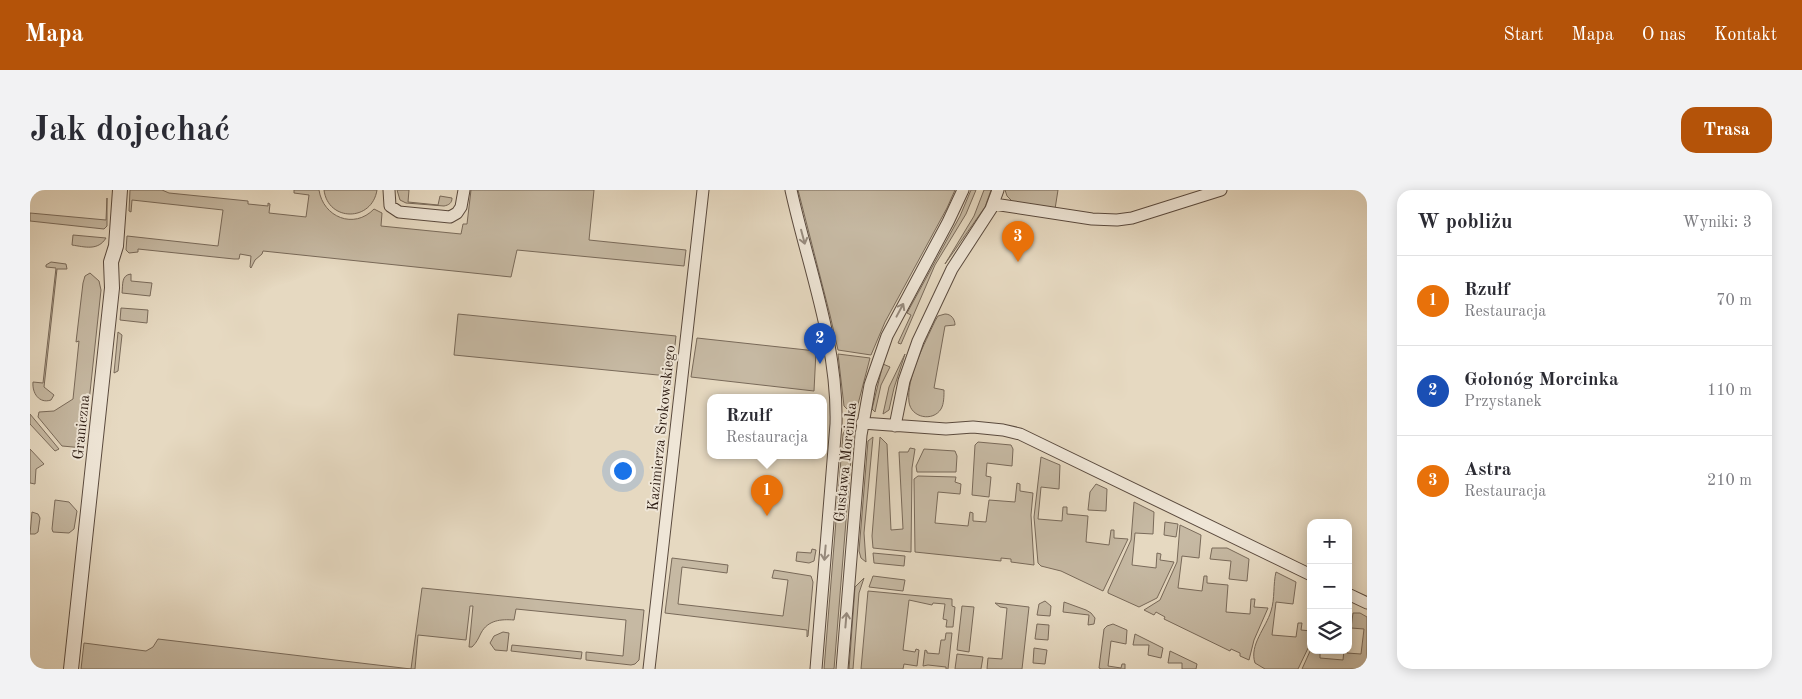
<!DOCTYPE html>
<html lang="pl">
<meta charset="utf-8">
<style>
body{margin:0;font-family:"Old Standard TT",serif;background:#f2f2f3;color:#2b2b33}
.controls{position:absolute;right:15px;bottom:15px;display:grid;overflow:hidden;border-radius:10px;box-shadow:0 2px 12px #0003}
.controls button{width:45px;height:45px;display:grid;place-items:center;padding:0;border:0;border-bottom:1px solid #e1e1e2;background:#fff;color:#2b2b33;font:25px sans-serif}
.you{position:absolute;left:592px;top:280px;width:18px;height:18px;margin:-12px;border:4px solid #fff;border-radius:50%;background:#1a73e8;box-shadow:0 0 0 8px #1a73e833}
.badge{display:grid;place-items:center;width:32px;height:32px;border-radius:50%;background:#b45309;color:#fff;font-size:16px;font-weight:700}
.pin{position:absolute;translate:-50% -41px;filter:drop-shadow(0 1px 2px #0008)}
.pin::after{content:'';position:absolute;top:26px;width:18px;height:15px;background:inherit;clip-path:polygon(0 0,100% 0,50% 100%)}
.popup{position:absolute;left:677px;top:204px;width:120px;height:65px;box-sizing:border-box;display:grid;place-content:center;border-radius:10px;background:#fff;filter:drop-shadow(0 1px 4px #0005);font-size:16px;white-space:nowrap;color:#7c7c81}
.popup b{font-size:19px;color:#2b2b33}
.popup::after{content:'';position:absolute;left:50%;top:100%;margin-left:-10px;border:10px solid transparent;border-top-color:#fff}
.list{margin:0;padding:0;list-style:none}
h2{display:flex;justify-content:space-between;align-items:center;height:65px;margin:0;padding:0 20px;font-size:21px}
h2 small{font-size:16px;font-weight:400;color:#7c7c81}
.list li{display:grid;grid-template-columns:32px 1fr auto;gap:15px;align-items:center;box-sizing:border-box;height:90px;padding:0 20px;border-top:1px solid #e1e1e2}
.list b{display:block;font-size:19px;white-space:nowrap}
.list p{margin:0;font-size:16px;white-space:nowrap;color:#7c7c81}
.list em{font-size:16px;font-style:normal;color:#7c7c81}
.icon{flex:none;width:28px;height:28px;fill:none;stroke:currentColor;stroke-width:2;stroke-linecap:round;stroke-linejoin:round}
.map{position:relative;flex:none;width:1337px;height:479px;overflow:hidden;border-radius:15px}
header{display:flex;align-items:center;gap:30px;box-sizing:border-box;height:70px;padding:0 25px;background:#b45309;color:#fff}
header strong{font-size:24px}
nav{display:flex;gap:28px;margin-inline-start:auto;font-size:18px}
.intro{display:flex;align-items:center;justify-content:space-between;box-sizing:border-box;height:120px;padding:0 30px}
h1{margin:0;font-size:35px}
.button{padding:12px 22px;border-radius:15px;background:#b45309;color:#fff;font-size:18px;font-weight:700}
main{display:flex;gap:30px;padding:0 30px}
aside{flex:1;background:#fff;border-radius:15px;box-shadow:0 2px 12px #0003}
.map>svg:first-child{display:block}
</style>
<header>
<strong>Mapa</strong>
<nav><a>Start</a><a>Mapa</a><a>O nas</a><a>Kontakt</a></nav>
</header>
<div class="intro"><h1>Jak dojechać</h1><a class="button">Trasa</a></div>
<main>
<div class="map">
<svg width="1337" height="479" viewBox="0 0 1337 479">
<rect width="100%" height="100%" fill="#e6d9c1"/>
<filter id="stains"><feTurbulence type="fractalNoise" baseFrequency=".004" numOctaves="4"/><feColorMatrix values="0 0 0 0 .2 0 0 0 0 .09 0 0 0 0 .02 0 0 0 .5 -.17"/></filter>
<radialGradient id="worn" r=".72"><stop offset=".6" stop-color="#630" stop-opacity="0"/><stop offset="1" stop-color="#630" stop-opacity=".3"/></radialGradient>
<path fill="#c6b9a3" stroke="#796a5a" d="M100 0H132L139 3 218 11V14L238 16V13L240 14 239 23 276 27 279 5 264 3V0H289C293 27 324 40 344 19L352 23 351 36 431 44 433 34H437L441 0H564L559 50 656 60 654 76 487 60 481 87 233 61 232 64 225 70 221 78 220 77 221 66 210 64 209 69H204L108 59V62L99 63 96 60 97 46 188 56 193 20 102 10 101 22 99 21Z
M294 0H347C342 32 298 32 294 0Z
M367 0H379L378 12 408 15 410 6 422 8C422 13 419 15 414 16L376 13 370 10Z
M768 0H925L917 18 855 132 841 165 808 160 800 125Z
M941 0H946L936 24 905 75 871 154 868 153 881 125 877 123 930 26Z
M954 0H961L955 17 915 74 944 26Z
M975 0H1028L1025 19 983 12 977 6Z
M77 8V36L74 39 0 31V23L76 30Z
M43 45 76 48C68 61 55 57 42 55Z
M21 72 36 74 37 79H27L14 197 24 205 21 210C9 214 2 203 3 192L13 193 26 78 16 77V75Z
M60 83 69 91 71 100 54 258 32 256 8 227 9 222 24 221 43 209 49 151 46 152 53 93 55 86Z
M101 84V91L122 93 120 106 92 103C93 95 91 85 101 84Z
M91 118 118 120 117 133 90 130Z
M428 124 646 146 642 183 638 186 424 165Z
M915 124C921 124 925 129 925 135L915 136 904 198 914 200C914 206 914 214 911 219 903 232 881 228 879 212 876 188 895 153 905 131L908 126Z
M88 142 92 145 88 181 84 183Z
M667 148 786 161 784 201 661 187Z
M808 164 840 168 827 218 822 220 817 219 814 216Z
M875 164 864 198 859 220 853 224 859 197Z
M853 174 860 177 851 195 845 222 842 219Z
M0 224 29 259 25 261 0 234Z
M819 239 823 244 804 479H794L813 244 815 240Z
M843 247 834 343 836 372 831 368 829 361 838 251Z
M850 247 857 254 861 340 873 339 869 262H878L880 258 885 259 882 278 881 362 843 358 842 346Z
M948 252 981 255 983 259 982 276 957 273 956 286 961 287 959 307 942 305 945 255Z
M0 259 14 274 6 279 5 294 0 293Z
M894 259 925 261 927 266 926 282H887L886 276Z
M1011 267 1030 275 1029 299 1011 297 1008 329 1032 331 1033 317H1037V324L1058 326 1056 352 1079 355 1081 340H1084V348L1098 349 1073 401 1031 381 1011 376 1008 373 1004 327Z
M888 286 926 287 925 292 931 294 930 304 908 302 905 333 938 336 940 322 943 323V331L956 332 959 310 985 312 987 293 990 294V301L1003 303 1001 325 1004 375 981 372V369L971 368V371L885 362 884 289Z
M1066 294 1077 299 1076 321 1058 320 1060 302Z
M25 310 39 312 47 321 44 339 39 343 23 342 22 339Z
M1104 312 1124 322 1123 344 1105 343 1102 375 1126 378 1127 363 1131 364 1130 370 1144 372 1127 408 1109 417 1078 403V401L1101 350Z
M2 322 8 324 10 328 8 342 5 344H0Z
M1135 332 1148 334 1146 347 1134 345Z
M1150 335 1171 345 1169 368 1152 366 1148 398 1172 401 1174 386H1177V393L1198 395 1196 422 1220 424 1221 409H1225L1224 417 1238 418 1224 450 1219 470 1210 466V463L1201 459 1200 461 1134 429 1135 427 1126 422 1124 425 1114 420 1130 410 1147 372Z
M1182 358H1197L1219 369 1217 391 1199 389 1201 371 1180 369Z
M782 359 786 360 784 371 779 373 766 371 767 362 781 363Z
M843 363 875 366 874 376 844 373Z
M642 368 698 375 697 383 652 377 648 414 753 426 758 390 742 388 744 380 781 386 783 392 778 446 777 447V440L635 423Z
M1246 382 1266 392 1263 414 1246 412 1242 445 1266 447 1268 433H1272L1271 440 1281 441V452L1268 479H1235L1225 473C1219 455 1236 438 1241 421 1245 409 1243 394 1246 382Z
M843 386 875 390 873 401 839 397Z
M834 388 829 403 823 479H819L825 397Z
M392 398 614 420 609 470 605 474 601 475 556 470V462L593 466 596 430 486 419 484 430C471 429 458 430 451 443 448 449 447 452 442 457H439L443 416H440L436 450 388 445 385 479H51L54 453 116 461 123 457 128 449 381 479Z
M838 401 922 409V416L925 417 923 437H916L917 430 913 429 915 414 903 413 902 415 879 410 873 460 885 462 886 459 889 460 887 476 874 474 873 479H831Z
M1015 411 1021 416 1020 426 1007 425 1009 414Z
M1034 412 1056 420 1061 423 1065 428 1064 434 1058 435 1059 425 1033 422Z
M965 413 999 417 992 479H957L958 468 972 469 977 418 970 417Z
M932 416 944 417 939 462 927 460Z
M1323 423H1330L1337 427V479H1272L1281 459 1290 460V468L1313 470 1314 460H1317V463L1331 464 1334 439 1321 438Z
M1007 434 1019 435 1018 450 1005 449Z
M1083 434 1097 440 1096 454 1081 451 1078 476 1091 478 1092 474H1095V479H1071L1069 478 1074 439 1077 436Z
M473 442 479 443 477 461 465 460 460 453 464 446Z
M916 443H922L918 479H916V477L898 475 893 476 895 460 897 461V463L909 464 911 450H915Z
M1105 444 1133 458 1131 468 1118 465 1119 455H1103Z
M482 455 552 462 551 469 481 461Z
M1004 458 1017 460 1015 474 1003 473Z
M1140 461 1167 474 1166 479H1152V473H1138Z
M927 464 953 467 951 479H925Z"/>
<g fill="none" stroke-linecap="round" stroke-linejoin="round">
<defs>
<path id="minor" d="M359 0 360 16 369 22 420 27 427 23 431 17 434 0
M761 0C778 77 808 154 806 234L786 479
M964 14 1062 29 1087 30 1102 28 1191 0
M832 233 916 239 943 237 973 240 990 244 1281 385
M865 236 874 191 888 151 922 79 961 19 968 0
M1318 404 1337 413
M619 479 673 0
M812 479 831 245 840 195 857 146 918 32 933 0"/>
<path id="tertiary" d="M41 479 82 98 81 72 86 56 90 0"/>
</defs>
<use href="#minor" stroke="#5a4a3e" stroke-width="13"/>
<use href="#tertiary" stroke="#5a4a3e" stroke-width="16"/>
<use href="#minor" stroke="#efe6d7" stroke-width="11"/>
<use href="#tertiary" stroke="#efe6d7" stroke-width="14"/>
</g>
<defs><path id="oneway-shaft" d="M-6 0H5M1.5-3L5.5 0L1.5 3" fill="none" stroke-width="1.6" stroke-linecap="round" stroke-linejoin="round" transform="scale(1.25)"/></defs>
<g stroke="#978b7e">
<use href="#oneway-shaft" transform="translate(773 47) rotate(75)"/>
<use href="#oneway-shaft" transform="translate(870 120) rotate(-62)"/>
<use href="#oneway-shaft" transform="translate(795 363) rotate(95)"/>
<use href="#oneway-shaft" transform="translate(816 430) rotate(-85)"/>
</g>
<g text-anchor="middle" stroke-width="4" stroke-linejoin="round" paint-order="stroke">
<g font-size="15" fill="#2c1b12" stroke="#efe6d7">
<text transform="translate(51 237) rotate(-84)" y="5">Graniczna</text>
<text transform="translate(631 238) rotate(-84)" y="5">Kazimierza Srokowskiego</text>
<text transform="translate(815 272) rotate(-84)" y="5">Gustawa Morcinka</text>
</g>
</g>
<rect width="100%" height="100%" filter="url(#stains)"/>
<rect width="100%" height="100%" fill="url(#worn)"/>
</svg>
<div class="controls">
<button>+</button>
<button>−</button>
<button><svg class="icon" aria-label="layers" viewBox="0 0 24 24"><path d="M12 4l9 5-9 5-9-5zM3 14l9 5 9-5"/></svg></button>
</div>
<div class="you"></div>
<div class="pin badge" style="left:737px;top:326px;background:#e8710a">1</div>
<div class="popup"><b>Rzułf</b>Restauracja</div>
<div class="pin badge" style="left:790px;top:174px;background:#1a4fb4">2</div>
<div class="pin badge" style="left:988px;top:72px;background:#e8710a">3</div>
</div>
<aside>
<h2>W pobliżu<small>Wyniki: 3</small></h2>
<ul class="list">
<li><span class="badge" style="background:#e8710a">1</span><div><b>Rzułf</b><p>Restauracja</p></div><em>70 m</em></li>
<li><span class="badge" style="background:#1a4fb4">2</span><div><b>Gołonóg Morcinka</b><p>Przystanek</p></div><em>110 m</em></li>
<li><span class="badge" style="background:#e8710a">3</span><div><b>Astra</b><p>Restauracja</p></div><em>210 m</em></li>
</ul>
</aside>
</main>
